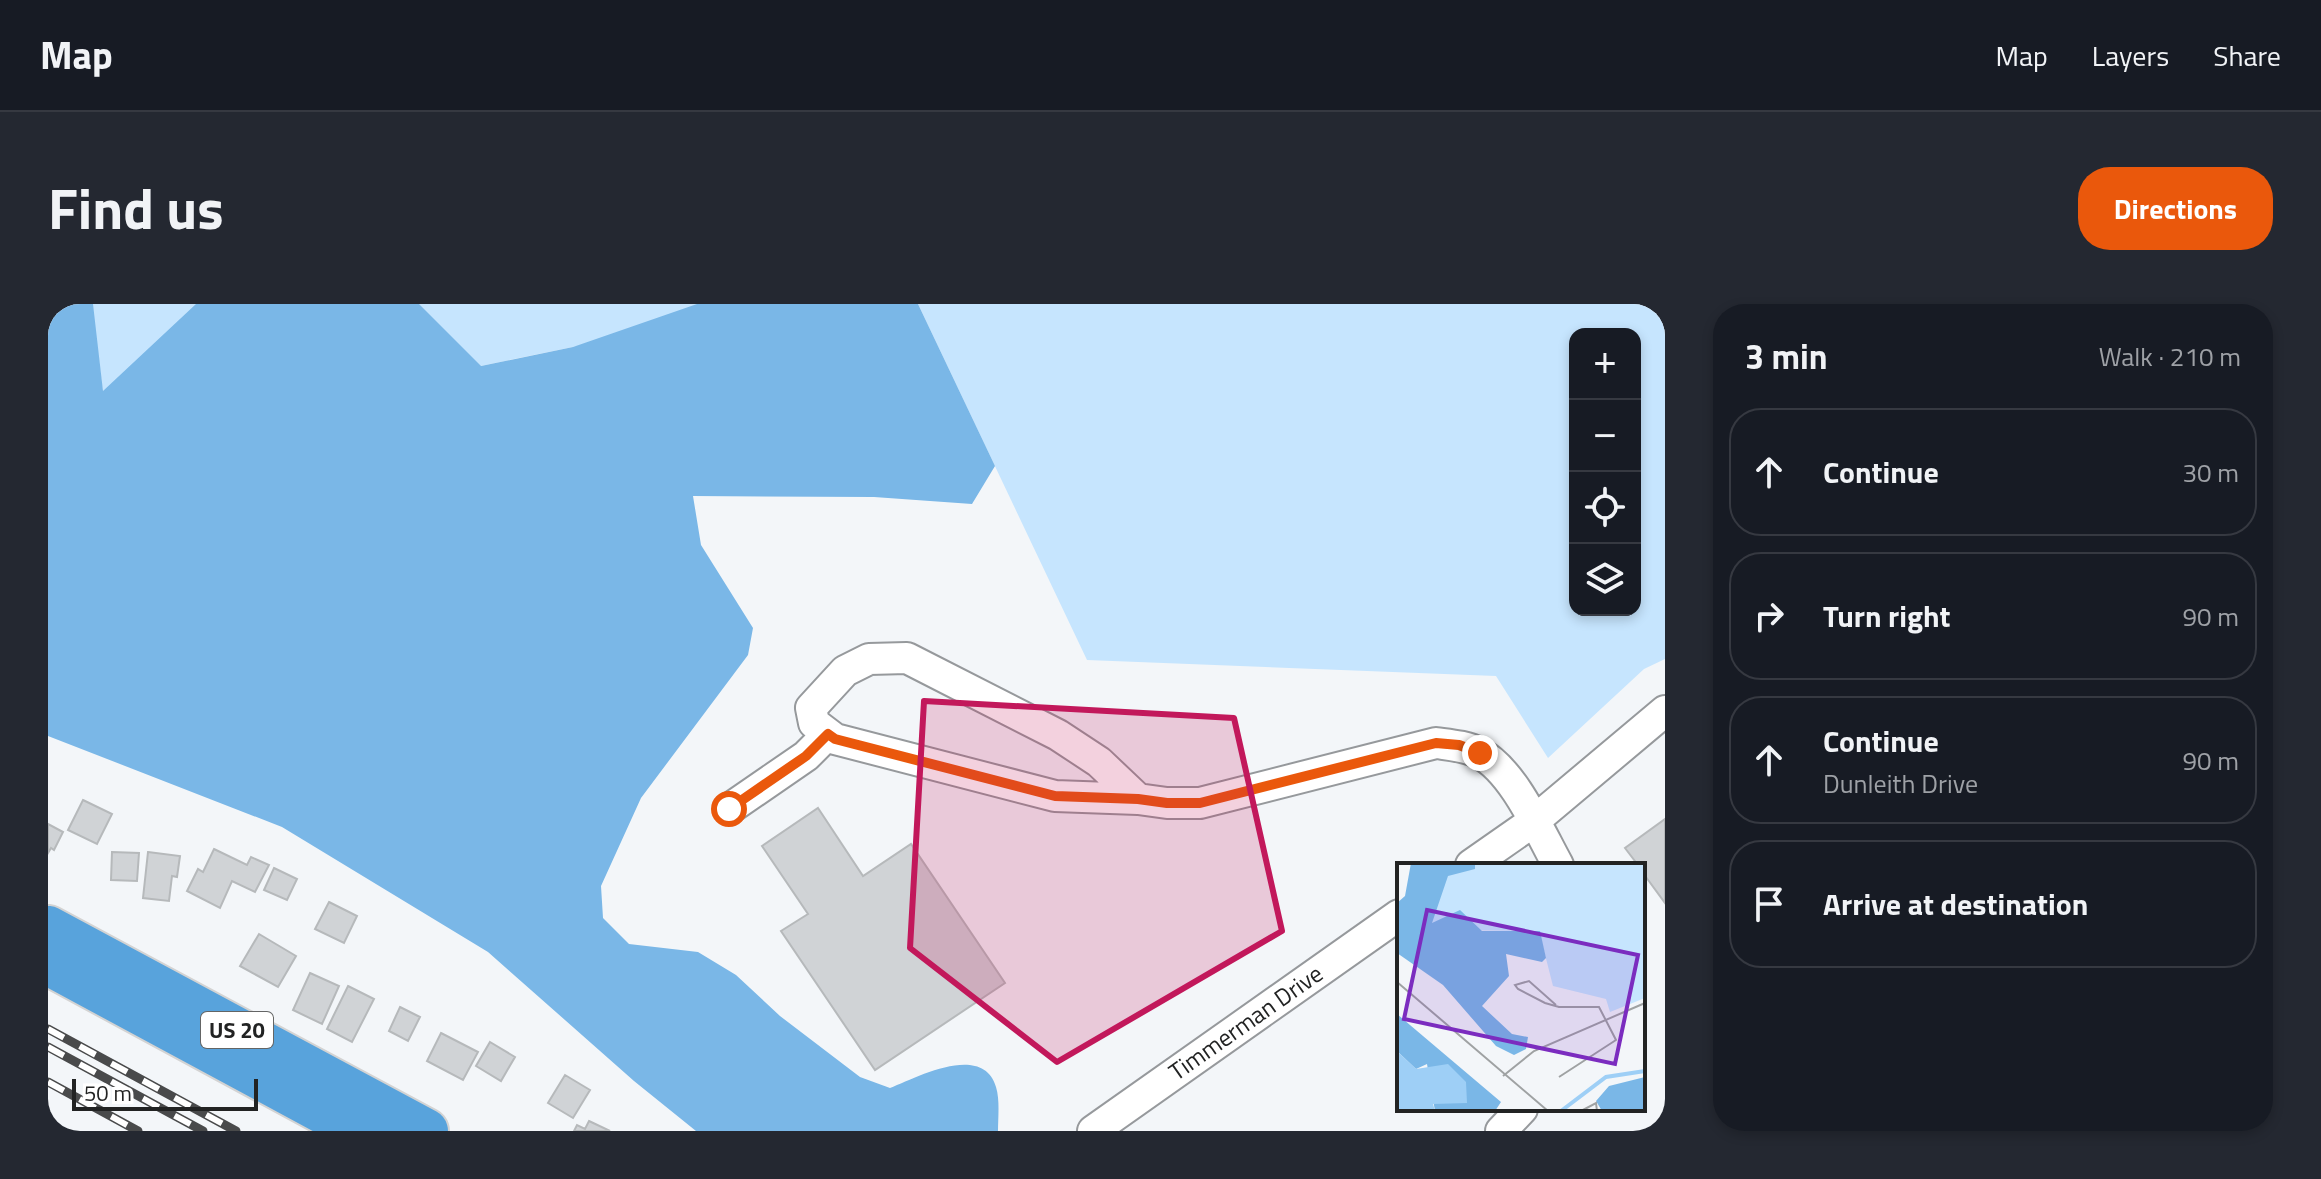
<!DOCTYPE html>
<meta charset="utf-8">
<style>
body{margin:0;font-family:"Titillium Web",sans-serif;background:#242831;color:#f1f3f6}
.controls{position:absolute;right:24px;top:24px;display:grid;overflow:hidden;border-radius:16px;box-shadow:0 4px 12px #0003}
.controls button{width:72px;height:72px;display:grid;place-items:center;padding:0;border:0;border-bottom:2px solid #363941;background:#171b24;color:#f1f3f6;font:40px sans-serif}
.scale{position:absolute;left:24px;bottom:20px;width:186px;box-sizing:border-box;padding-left:8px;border:4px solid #222323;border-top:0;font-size:22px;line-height:28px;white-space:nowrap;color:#222323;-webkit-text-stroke:6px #fff;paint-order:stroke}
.stop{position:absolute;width:24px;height:24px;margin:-18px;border:6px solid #ea580c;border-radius:50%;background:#fff}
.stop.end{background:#ea580c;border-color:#fff;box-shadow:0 2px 8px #0008}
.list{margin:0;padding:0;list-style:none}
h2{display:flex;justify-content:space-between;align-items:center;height:104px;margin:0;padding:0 32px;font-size:34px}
h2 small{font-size:26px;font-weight:400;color:#9ea1a6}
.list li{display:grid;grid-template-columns:52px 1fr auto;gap:24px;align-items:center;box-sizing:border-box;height:128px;margin:0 16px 16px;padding:0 16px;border:2px solid #363941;border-radius:32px}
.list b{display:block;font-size:30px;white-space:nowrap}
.list p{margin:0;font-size:26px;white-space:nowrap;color:#9ea1a6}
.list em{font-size:26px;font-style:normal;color:#9ea1a6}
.icon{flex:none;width:44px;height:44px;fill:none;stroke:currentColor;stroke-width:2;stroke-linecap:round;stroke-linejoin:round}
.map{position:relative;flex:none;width:1617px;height:827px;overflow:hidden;border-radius:32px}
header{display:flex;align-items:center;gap:48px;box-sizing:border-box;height:112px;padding:0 40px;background:#171b24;border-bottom:2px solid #363941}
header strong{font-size:38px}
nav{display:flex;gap:44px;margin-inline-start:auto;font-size:28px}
.intro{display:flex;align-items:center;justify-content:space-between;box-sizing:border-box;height:192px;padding:0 48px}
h1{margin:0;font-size:56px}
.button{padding:20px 36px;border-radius:32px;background:#ea580c;color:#fff;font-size:28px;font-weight:700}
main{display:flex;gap:48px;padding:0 48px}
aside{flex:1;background:#171b24;border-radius:32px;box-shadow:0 4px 12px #0003}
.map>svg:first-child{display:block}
</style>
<header>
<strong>Map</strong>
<nav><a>Map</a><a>Layers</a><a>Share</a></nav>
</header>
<div class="intro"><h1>Find us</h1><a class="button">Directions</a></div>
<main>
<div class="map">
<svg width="1617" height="827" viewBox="0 0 1617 827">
<rect width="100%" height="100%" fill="#f3f6f9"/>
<path fill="#c6e5fe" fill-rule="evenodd" d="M44 0H735L61 138Z
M870 0H1617V355L1596 365 1500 454 1448 372 1039 356ZM1527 30H1587V306H1527Z"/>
<path fill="#7ab7e7" d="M0 0H45L55 87 148 0H371L433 62 525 43 649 0H870L947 162 924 200 826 193 645 192 653 241 705 324 700 351 593 494 553 582 555 614 581 640 650 648 688 671 732 712 812 773 842 784C869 773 935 738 948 783 952 796 950 813 950 827H648L586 777 440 648 234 523 0 432Z"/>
<path fill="#d0d3d6" stroke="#b6b9bb" stroke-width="2" d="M35 496 64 510 49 540 20 526Z
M770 504 815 572 863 540 957 679 827 766 733 627 760 610 714 542Z
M1617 515V599L1595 569V561H1590L1577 544Z
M0 520 15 528 6 546 3 544 0 549Z
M166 545 199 561 203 553 221 561 207 588 184 577 172 604 139 587 150 565 155 568Z
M64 548 91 549 89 577 63 576Z
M100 548 132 552 129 573 124 572 121 597 95 594Z
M226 564 249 575 239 596 216 586Z
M281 598 309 612 296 639 267 625Z
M211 630 248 652 230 683 192 662Z
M262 669 291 682 274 720 245 706Z
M300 682 326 695 304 738 279 725Z
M352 703 372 713 360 737 341 727Z
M393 729 430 748 415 776 379 757Z
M442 738 467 753 453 777 428 762Z
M517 771 542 786 525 814 500 799Z
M541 817 562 827H526L529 821 537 825Z"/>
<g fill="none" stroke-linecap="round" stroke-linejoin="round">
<defs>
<path id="minor" d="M1090 495 1051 458 1010 431 859 354 821 355 797 367 763 404 766 419 787 435 1007 492 1090 495 1119 499H1152L1388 439C1403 441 1418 442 1431 449 1466 467 1491 527 1510 561
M681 505 758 452 780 430
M1423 561 1486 517 1617 407
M1045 827 1351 611
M1453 827 1474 805"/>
<path id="highway" d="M0 624 378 827
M0 659 311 827"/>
</defs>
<use href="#minor" stroke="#96999c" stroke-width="34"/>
<use href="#highway" stroke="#d3d3d3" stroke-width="48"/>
<use href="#minor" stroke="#fff" stroke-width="30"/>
<use href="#highway" stroke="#58a3dc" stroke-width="44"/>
<defs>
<path id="rail" d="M0 725 188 827
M0 743 155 827
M0 778 90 827"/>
</defs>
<use href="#rail" stroke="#494a4b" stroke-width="9"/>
<use href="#rail" stroke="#fff" stroke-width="6" stroke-dasharray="18" stroke-linecap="butt"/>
</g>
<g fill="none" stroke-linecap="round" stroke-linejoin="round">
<path stroke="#ea580c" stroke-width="10" d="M681 505 758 452 780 430 787 435 1007 492 1090 495 1119 499H1152L1388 439 1411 441 1432 449"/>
</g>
<path fill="#c2185b" fill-opacity="0.2" stroke="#c2185b" stroke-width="6" stroke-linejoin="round" d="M876 397 1186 414 1234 627 1009 758 862 644Z"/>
<g text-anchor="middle" stroke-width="7" stroke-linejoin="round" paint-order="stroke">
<rect fill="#fff" stroke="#646565" stroke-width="2" x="153" y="708" width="72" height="36" rx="6"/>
<g font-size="22" font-weight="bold" fill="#222323">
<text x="189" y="734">US 20</text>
</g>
<g font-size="24" fill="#222323" stroke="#fff">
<text transform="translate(1198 719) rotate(-35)" y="8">Timmerman Drive</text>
</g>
</g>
<g transform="translate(1349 559)">
<rect width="248" height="248" fill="#f3f6f9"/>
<path d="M78 0H248V135L213 149 209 136 156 123 142 68 34 67 39 4 78 5Z" fill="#c6e5fe"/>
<path d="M14 0H78V6L51 13 35 60 63 47 85 68H143L149 95 145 99 109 91 112 113 85 143 115 171 131 174 129 186 117 192 99 183 46 122 0 90V40L8 33ZM0 151 104 239 98 248H38L30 201 19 206 0 188ZM248 214V248H205L199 238 212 223Z" fill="#7ab7e7"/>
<path d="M0 188 19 206 51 201 69 219 70 240 36 241 38 248H0Z" fill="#9ecff6"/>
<path fill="none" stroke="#9ecff6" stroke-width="4" d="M164 248 209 214 248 208"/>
<path fill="none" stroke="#9fa2a3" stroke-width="2" d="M0 119 151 248M159 142 132 118 118 122 121 126 148 140 162 144H202L219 177 162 214M106 213 137 188 248 140M184 248 199 240 200 248"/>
<path fill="#7b2cbf" fill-opacity="0.15" stroke="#7b2cbf" stroke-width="4" d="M30 47 241 92 218 201 7 156Z"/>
<rect width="248" height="248" fill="none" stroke="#222323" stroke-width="4"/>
</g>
</svg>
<div class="controls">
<button>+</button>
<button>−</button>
<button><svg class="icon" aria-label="locate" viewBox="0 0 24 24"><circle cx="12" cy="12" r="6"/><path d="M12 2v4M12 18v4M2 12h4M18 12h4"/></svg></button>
<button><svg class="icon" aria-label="layers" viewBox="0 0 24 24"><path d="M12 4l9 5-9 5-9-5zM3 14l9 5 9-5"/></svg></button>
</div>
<div class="scale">50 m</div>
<div class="stop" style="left:681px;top:505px"></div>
<div class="stop end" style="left:1432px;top:449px"></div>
</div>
<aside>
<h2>3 min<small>Walk · 210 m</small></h2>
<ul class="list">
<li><svg class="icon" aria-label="ahead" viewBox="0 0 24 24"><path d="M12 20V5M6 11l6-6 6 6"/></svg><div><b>Continue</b></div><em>30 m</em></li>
<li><svg class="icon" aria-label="right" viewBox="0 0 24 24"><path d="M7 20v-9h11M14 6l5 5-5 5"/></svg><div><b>Turn right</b></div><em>90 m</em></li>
<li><svg class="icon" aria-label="ahead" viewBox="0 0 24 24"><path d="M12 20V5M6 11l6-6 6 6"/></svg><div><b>Continue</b><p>Dunleith Drive</p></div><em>90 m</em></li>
<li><svg class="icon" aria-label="arrive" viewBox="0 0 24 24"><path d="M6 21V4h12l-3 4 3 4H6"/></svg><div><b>Arrive at destination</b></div></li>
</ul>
</aside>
</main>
